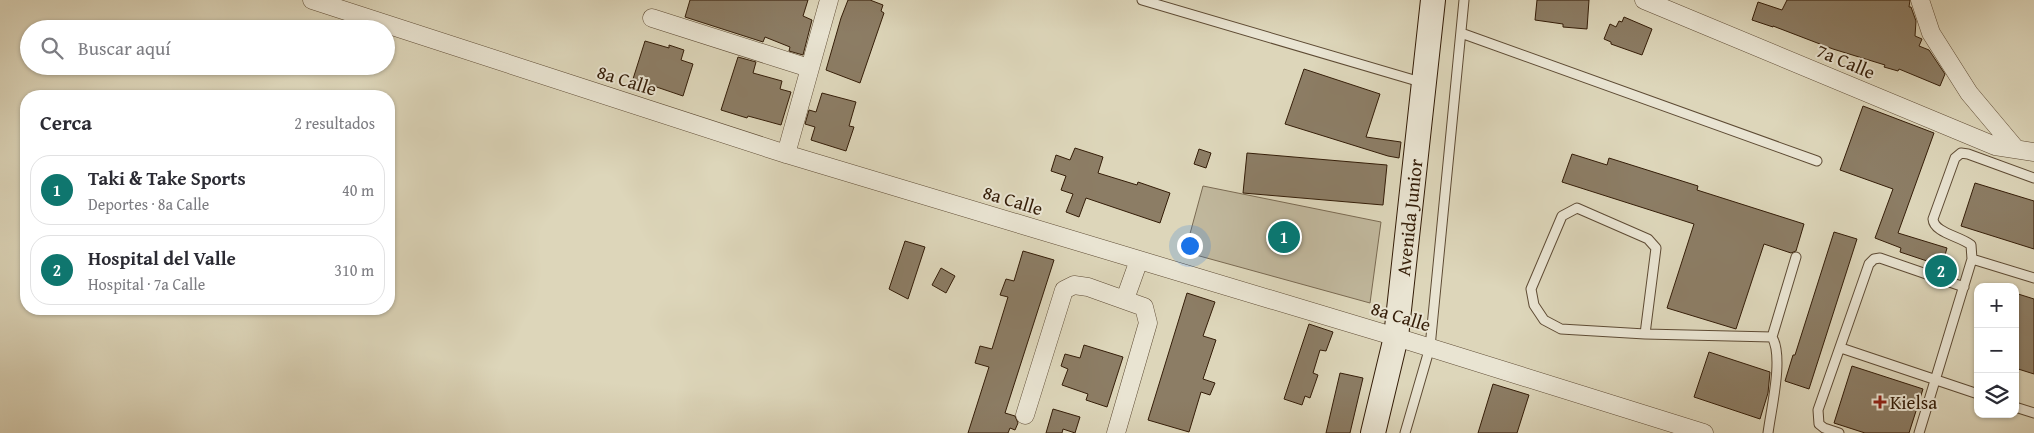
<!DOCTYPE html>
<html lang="es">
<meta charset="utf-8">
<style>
body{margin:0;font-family:"Gentium Book Plus",serif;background:#f2f2f3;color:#2b2b33}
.controls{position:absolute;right:15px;bottom:15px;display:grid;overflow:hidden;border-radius:10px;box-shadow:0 1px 4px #0004}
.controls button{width:45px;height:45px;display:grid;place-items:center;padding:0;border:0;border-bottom:1px solid #e1e1e2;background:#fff;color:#2b2b33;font:25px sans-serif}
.you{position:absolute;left:1189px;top:245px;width:18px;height:18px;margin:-12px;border:4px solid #fff;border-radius:50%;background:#1a73e8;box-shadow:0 0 0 8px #1a73e833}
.badge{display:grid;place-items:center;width:32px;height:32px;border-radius:50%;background:#0f766e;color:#fff;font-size:16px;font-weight:700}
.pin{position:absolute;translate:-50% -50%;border:2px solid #fff;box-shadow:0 1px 5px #0006}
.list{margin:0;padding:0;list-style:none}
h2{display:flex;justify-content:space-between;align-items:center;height:65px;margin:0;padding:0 20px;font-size:21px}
h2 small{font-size:16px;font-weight:400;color:#7c7c81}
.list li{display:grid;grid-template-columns:32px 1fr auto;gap:15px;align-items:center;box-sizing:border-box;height:70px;margin:0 10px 10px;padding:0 10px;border:1px solid #e1e1e2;border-radius:20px}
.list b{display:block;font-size:19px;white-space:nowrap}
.list p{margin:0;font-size:16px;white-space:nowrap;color:#7c7c81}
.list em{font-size:16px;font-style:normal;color:#7c7c81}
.icon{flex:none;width:28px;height:28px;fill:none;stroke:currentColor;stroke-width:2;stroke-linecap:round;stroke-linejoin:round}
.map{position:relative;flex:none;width:2034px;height:433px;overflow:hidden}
.search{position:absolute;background:#fff;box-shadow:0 1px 4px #0004;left:20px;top:20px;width:375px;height:55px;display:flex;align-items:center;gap:12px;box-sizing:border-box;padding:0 18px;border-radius:28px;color:#7c7c81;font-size:19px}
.panel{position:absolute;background:#fff;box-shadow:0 1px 4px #0004;left:20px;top:90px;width:375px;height:225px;border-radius:20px}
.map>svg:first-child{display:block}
</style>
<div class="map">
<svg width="2034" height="433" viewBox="0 0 2034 433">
<rect width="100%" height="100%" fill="#ddd6ba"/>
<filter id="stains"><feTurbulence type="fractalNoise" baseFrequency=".004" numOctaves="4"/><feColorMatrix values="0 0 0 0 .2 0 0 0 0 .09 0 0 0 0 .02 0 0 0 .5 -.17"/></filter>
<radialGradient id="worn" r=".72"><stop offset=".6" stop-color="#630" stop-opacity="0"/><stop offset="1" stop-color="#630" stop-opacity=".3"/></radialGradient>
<path fill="#c0b79c" stroke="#7a6a52" d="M1203 186 1381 222 1370 303 1185 252Z"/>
<path fill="#8c7d65" stroke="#341d08" d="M690 0H808L803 16 812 20 803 55 789 51 790 47 765 37 763 42 685 17Z
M848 0H870L883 5 881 11 884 13 860 83 826 70 841 18Z
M1537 0H1589L1587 29 1563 27V24L1535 20Z
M1787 0H1910L1909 7H1911L1916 21 1915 36 1922 39 1919 46 1929 50 1945 74 1940 86 1899 69 1898 71 1884 67 1885 65 1833 49 1773 26V27L1752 20 1758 2 1782 10Z
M1624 17 1652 29 1642 55 1611 44V42L1604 39 1610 24 1616 27 1619 21 1622 22Z
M645 41 669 48V45L684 50 681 60 693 64 683 96 633 79Z
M738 57 756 62 753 73 782 81 780 89 791 92 781 125 748 116 747 118 721 110Z
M1304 69 1380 94 1366 137 1401 142 1399 158 1388 156 1285 124Z
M822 93 856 102 849 126 854 127 846 151 811 140 815 127 805 124 809 110 816 112Z
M1863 106 1934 133 1898 233 1947 248 1942 266 1900 252 1901 248 1875 238 1893 189 1840 170Z
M1075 148 1103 157 1098 173 1137 185 1138 182 1170 193 1160 223 1086 198 1079 217 1066 212 1073 194 1061 190 1066 176 1051 171 1056 155 1070 160Z
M1199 149 1211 153 1206 168 1194 164Z
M1247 153 1387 165 1383 205 1243 193Z
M1572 154 1607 165 1609 158 1698 186 1697 190 1804 224 1796 251 1791 253 1764 244 1736 329 1667 308 1694 224 1562 182Z
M1975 183 2034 201V249L1961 226Z
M1834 232 1857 239 1809 389 1785 381 1793 355H1795Z
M905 241 925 247 908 299 889 289Z
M1023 251 1054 260 1005 413 1015 416 1018 423 1015 430 1010 428 1008 433H968L989 367 975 363 980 346 992 349 1008 297 1000 295 1006 279 1014 281Z
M941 268 955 276 946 293 932 285Z
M1187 293 1215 302 1203 336 1216 340 1203 379 1215 383 1210 395 1201 392 1189 432 1148 420Z
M2015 293 2034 299V374L2015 368Z
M1309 324 1333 332 1326 351 1320 350 1313 373 1318 375 1310 398 1305 396 1302 405 1284 399Z
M1084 345 1123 357 1107 407 1086 400 1088 394 1062 385 1068 369 1061 366 1065 354 1080 358Z
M1709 352 1770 372 1768 393 1760 419 1694 397Z
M1852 366 1923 389 1909 433H1865L1834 423Z
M1340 373 1363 378 1350 433H1326Z
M1493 384 1529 395 1517 433H1478Z
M1053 409 1080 417 1075 433 1063 429 1062 433H1046Z"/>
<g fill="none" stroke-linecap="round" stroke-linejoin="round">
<defs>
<path id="lane" d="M1142 0 1424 83
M1461 33 1817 161
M1972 259 2034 278
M1645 334 1561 329 1544 320 1534 305 1531 289 1562 216 1577 208 1648 239 1656 248 1645 334 1772 337C1784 357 1771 409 1768 433
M1772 337 1796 257
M1841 348 1978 394
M2015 407 2034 413
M1405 433 1430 347 1464 0
M1839 433 1824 428 1819 424 1818 410 1869 264 1874 259 1880 258 1964 287
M1919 433 1972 259 1971 245C1960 236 1934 233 1933 219L1955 158 1961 153 1968 154 2034 178"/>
<path id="street" d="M312 0 786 154 1396 337 1704 433
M1644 0 1995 146 2034 152
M1920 0 1931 33 1969 93 2016 149
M652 18 809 68
M786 154 829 0
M1125 299 1139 260
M1025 415 1064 290 1074 285 1088 287 1144 307 1148 323 1116 433"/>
<g id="secondary">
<path id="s1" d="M1373 433 1396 337 1433 0"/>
</g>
</defs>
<use href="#lane" stroke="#5e4b34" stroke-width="11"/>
<use href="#street" stroke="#5e4b34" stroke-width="19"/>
<use href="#secondary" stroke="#341d08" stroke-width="26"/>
<use href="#lane" stroke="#e9e4d2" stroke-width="9"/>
<use href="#street" stroke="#e9e4d2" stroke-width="18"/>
<use href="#secondary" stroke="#e9e4d2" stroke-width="24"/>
</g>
<path fill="#8f2418" stroke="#e9e4d2" stroke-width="2" d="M1877.5 394.5h5v5h5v5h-5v5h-5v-5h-5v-5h5z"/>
<g text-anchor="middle" stroke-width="4" stroke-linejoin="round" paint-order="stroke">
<g font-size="19" fill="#341d08" stroke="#e9e4d2">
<text transform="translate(1846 61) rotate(23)" y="7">7a Calle</text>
<text transform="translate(627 80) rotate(18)" y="7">8a Calle</text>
<text transform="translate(1013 200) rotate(17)" y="7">8a Calle</text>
<text dy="7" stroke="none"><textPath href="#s1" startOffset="219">Avenida Junior</textPath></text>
<text transform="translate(1401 316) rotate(17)" y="7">8a Calle</text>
</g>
<g font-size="19" fill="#341d08" stroke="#e9e4d2" text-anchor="start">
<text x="1890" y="409">Kielsa</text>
</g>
</g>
<rect width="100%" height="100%" filter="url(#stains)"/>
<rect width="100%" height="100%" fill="url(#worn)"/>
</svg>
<div class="controls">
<button>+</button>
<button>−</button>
<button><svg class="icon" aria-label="layers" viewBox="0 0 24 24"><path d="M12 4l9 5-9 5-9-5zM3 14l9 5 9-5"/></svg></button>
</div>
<div class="you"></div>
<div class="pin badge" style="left:1284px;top:237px">1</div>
<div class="pin badge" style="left:1941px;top:271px">2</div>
<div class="search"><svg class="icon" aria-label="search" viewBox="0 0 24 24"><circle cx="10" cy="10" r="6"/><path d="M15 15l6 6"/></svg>Buscar aquí</div>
<section class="panel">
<h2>Cerca<small>2 resultados</small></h2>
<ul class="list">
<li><span class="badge">1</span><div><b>Taki &amp; Take Sports</b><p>Deportes · 8a Calle</p></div><em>40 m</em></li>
<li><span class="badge">2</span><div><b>Hospital del Valle</b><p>Hospital · 7a Calle</p></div><em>310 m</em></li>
</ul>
</section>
</div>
